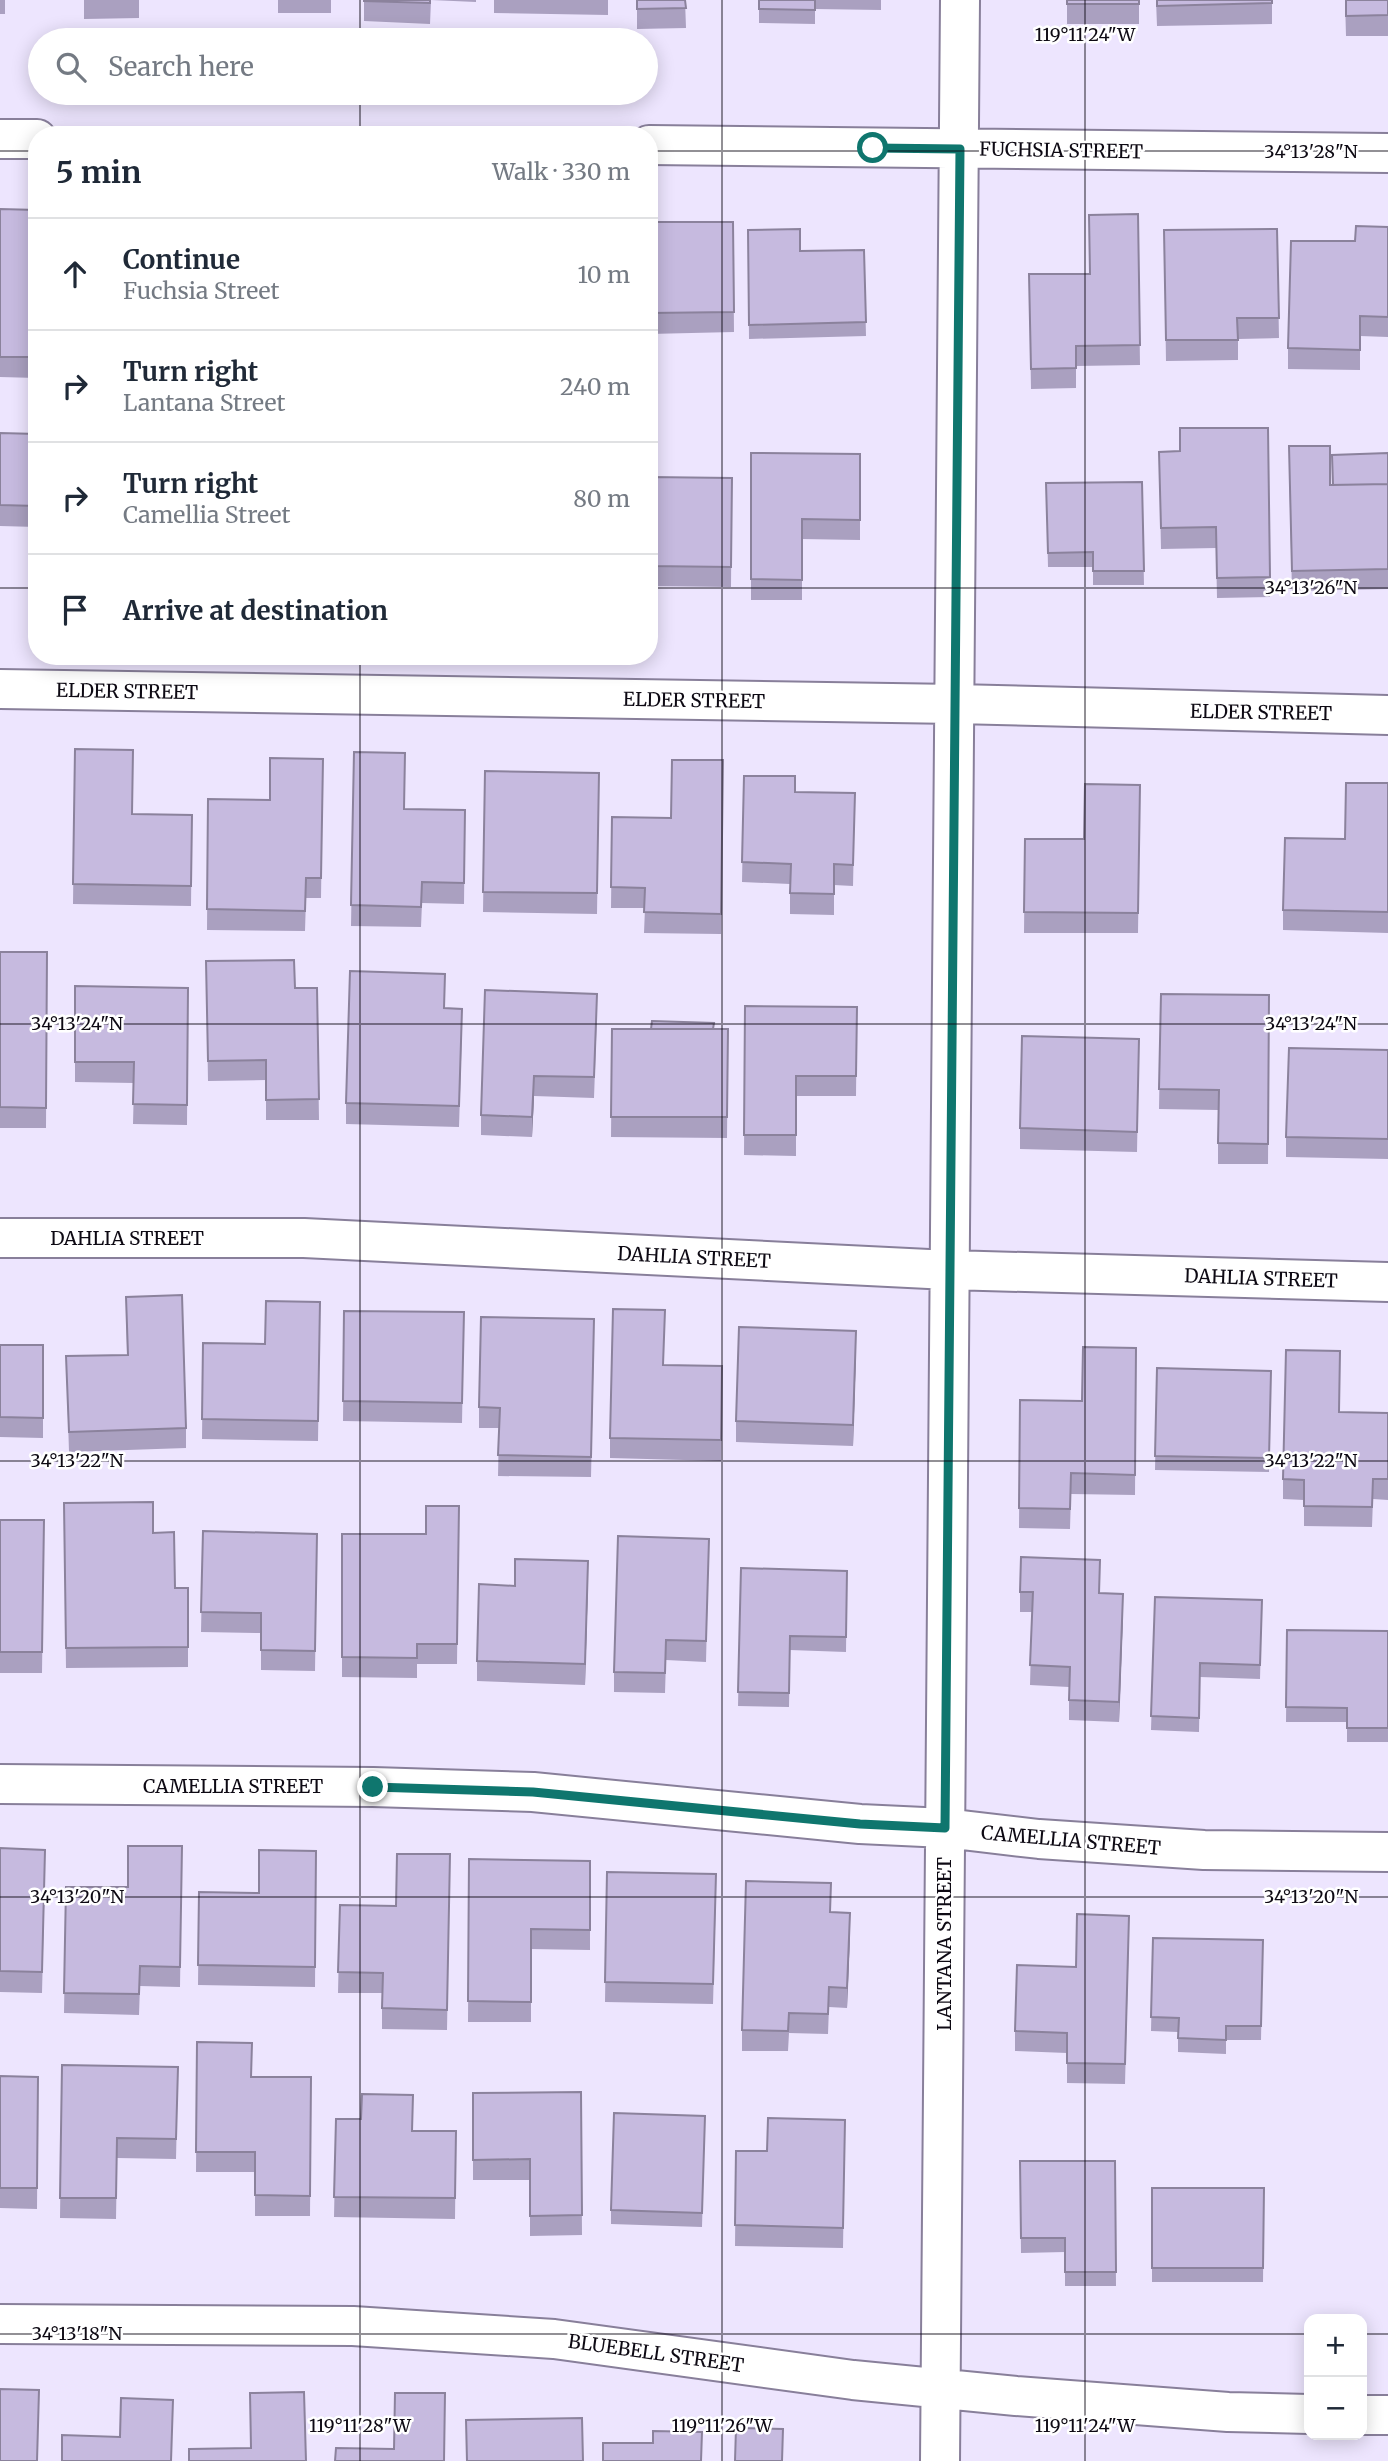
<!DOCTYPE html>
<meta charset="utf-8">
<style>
body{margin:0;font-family:Merriweather,serif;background:#f2f2f3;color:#1f2937}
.controls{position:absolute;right:21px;bottom:21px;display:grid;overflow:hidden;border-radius:14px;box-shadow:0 4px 18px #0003}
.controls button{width:63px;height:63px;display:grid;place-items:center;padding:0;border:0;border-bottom:2px solid #e0e1e3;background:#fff;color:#1f2937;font:35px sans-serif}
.stop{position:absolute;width:21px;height:21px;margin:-16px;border:5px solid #0f766e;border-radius:50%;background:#fff}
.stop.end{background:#0f766e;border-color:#fff;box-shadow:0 2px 7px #0008}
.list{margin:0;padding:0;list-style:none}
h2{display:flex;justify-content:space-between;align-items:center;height:91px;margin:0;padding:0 28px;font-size:30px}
h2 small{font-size:23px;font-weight:400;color:#747a83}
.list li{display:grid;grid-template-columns:46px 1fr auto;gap:21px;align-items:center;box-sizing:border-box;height:112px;padding:0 28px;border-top:2px solid #e0e1e3}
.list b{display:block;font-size:26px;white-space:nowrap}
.list p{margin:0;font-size:23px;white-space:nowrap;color:#747a83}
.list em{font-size:23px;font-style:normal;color:#747a83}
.icon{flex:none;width:38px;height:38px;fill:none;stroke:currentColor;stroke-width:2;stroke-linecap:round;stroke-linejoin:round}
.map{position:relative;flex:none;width:1388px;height:2461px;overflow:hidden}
.search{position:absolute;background:#fff;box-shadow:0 4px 18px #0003;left:28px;top:28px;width:630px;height:77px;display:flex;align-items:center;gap:18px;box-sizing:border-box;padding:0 24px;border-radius:38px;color:#747a83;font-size:26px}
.panel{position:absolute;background:#fff;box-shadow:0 4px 18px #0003;left:28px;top:126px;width:630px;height:539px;border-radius:28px}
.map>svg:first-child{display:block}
</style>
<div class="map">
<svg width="1388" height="2461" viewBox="0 0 1388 2461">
<rect width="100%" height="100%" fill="#ede5fe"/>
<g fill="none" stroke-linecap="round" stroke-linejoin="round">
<defs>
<path id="street" d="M0 139H37
M649 145 1388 153
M0 689 956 704 1388 715
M0 1238H304L949 1270 1388 1282
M0 1784 373 1787 533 1792 860 1824 945 1828 1039 1839 1204 1850 1388 1852
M0 2324 353 2326 554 2339 853 2380 1016 2396 1228 2412 1309 2414
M1362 2415H1388
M940 2461 960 0"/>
</defs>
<use href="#street" stroke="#887f9a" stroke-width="42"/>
<use href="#street" stroke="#fff" stroke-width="38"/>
</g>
<path fill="#aaa0c0" d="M0 0H5V14H0Z
M84 0H139V18L84 19Z
M278 0H331V13H278Z
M364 0H476V2L431 0 430 24 364 21Z
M494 0H608V15L494 13Z
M637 0H685L686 28 637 29Z
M759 0H881V10L815 9V24L759 23Z
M1029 0H1139V24H1067V0Z
M1156 0H1272V24L1157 26Z
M1345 0H1388V36H1346Z
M0 209 37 210V378L0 377Z
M1138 214 1140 365 1076 366V388L1031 389 1029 274H1090Z
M649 222H733L734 332 649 334Z
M1388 227V337L1360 336V370L1288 369V348L1355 241Z
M1277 229 1279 338 1238 339V360L1166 361 1164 230Z
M748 230 800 251 864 250 866 336 749 339Z
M1268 428 1270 597 1217 598 1216 548 1161 549 1159 452 1180 451Z
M0 433 37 434V527L0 526Z
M751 453 860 454V540L802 539V600H751Z
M1388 453V589L1292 591 1289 467 1330 485H1333Z
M649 477 732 478 731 587 649 586Z
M1142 482 1144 585H1093V567H1048L1046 483Z
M75 749 133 814 192 815 191 906 73 904Z
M354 752 404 809 465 810 464 904 422 903 421 927 351 926Z
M323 759 321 898H306L305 931 207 930 208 799 270 800Z
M723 760 721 934 644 933 645 908H611L612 817 671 818Z
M485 771 599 773 597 914 483 912Z
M744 776 795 792 855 793 853 886 834 885V915L790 914V884L742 882Z
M1388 783V933L1283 930V910L1345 839Z
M1140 785 1138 933H1024L1025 839H1084Z
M0 952H47L46 1128H0Z
M206 961 295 988H317L319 1120H266V1080L208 1081Z
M75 986 188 988 187 1125 133 1124 134 1083 75 1082Z
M1161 994 1269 995 1268 1164H1218V1110L1159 1109Z
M745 1006 857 1007 856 1096H796V1156L744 1155Z
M445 1008 462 1029 459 1127 346 1124V1103Z
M597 1014 594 1098 534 1096 532 1137 481 1135V1115Z
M612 1029H728L727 1138 611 1137Z
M1139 1039 1137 1152 1020 1149V1128Z
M1388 1050V1159L1286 1157V1137Z
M126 1297 186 1428V1448L69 1452 66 1356 127 1355Z
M320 1302 318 1441 202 1439 203 1343 265 1344Z
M344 1311 464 1312 462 1423 343 1421Z
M594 1340 591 1477 498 1476 499 1428H479V1407Z
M0 1345H43V1438L0 1437Z
M1136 1348 1135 1495 1071 1494 1070 1529 1019 1528 1020 1400 1082 1401Z
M856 1351 853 1446 736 1442V1421Z
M664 1365 722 1366 721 1461 610 1458V1438Z
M1157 1368 1271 1371 1269 1472 1155 1470Z
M1339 1412 1388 1413V1500L1373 1499 1372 1527 1304 1526V1500L1283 1499V1479Z
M64 1503 153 1533 175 1588H188V1667L66 1668Z
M459 1506 457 1664H417V1678L342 1677V1534H426Z
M0 1520H44L42 1673H0Z
M203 1531 317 1534 315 1671 261 1670V1633L201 1632Z
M709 1539 706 1662 666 1660 665 1693 614 1692V1672Z
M741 1568 847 1571 846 1652 790 1650 789 1707 738 1706Z
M588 1582 585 1685 477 1681V1661L515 1586Z
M1020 1592 1099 1593 1123 1614 1119 1722 1069 1720V1687L1030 1685 1032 1612H1020Z
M1155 1597 1262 1600 1260 1679 1200 1677 1199 1732 1151 1730Z
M1287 1630 1388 1631V1742H1347V1722H1286Z
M182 1846 180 1987 140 1986 139 2015 64 2013 66 1887H128Z
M0 1848 45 1870 42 1993 0 1992Z
M316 1851 315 1987 198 1985 199 1892 259 1893Z
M450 1854 447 2030 382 2029V1993H338L340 1905 396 1906Z
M469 1859 590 1861V1950L531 1949V2022H468Z
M607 1872 716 1894 713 2004 605 2002Z
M831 1913 850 1934 847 2008 829 2007 828 2034 789 2033 788 2051H742V2030Z
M1129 1936 1125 2084 1067 2083V2053L1015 2051V2031L1076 1967Z
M1153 1938 1263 1940 1261 2040H1226V2054L1178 2052V2032L1151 2031Z
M197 2042 251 2077H311L310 2216H255V2172H196Z
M62 2065 178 2067 176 2159 117 2158 116 2219 60 2218Z
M0 2076 38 2077 37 2209 0 2208Z
M581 2092 582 2235 530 2236V2180H473V2093Z
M705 2116 702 2227 611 2224V2210Z
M336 2119 412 2131H456L455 2219 334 2217Z
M845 2120 843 2248 735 2246 736 2151H767Z
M1020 2161H1115L1116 2286H1065V2252L1021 2253Z
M1152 2188H1264L1263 2282H1152Z"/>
<path fill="#8b829c" d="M534 1076V1096L532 1137V1117Z
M856 1331V1351L853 1446V1425Z
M588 1561V1582L585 1685V1664Z
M1123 1594V1614L1119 1722V1702Z
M850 1913V1934L847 2008V1988Z"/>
<path fill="#c6badf" stroke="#8b829c" stroke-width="2" d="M364 0H430V3L364 1Z
M637 0H685L686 8 637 9Z
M759 0H815V10L759 9Z
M1067 0H1139V4H1067Z
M1157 0H1272V3L1157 6Z
M1346 0H1388V15L1346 16Z
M0 209 37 210V357H0Z
M1138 214 1140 345 1076 346V368L1031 369 1029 274H1090L1089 215Z
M649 222H733L734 312 649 313Z
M1356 226 1388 227V317L1360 316V350L1288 348 1291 241H1355Z
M800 229V251L864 250 866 322 749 325 748 230Z
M1277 229 1279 318H1237L1238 340H1166L1164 230Z
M1180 428H1268L1270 577 1217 578 1216 527 1161 528 1159 452 1180 451Z
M0 433 37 434V506L0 505Z
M1289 446H1330V485L1388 484V569L1292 571Z
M751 453 860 454V520L802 519V580L751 579Z
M1388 453V484L1333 485 1332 455Z
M649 477 732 478 731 567 649 566Z
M1142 482 1144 571H1093V552L1048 553 1046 483Z
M75 749 133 750 132 814 192 815 191 886 73 884Z
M354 752 405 753 404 809 465 810 464 883 422 882 421 907 351 905Z
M270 758 323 759 321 878H306L305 911 207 909 208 799 270 800Z
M672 760H723L721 914 644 912 645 888 611 887 612 817 671 818Z
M485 771 599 773 597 893 483 892Z
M744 776H795V792L855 793 853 865 834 864V894L790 893 791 864 742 862Z
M1346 783H1388V912L1283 910 1285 838 1345 839Z
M1085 784 1140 785 1138 913 1024 912 1025 839H1084Z
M0 952H47L46 1108 0 1107Z
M294 960 295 988H317L319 1099 266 1100V1060L208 1061 206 961Z
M350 971 445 974 444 1008 462 1009 459 1106 346 1103Z
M75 986 188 988 187 1105 133 1104 134 1062H75Z
M485 990 597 994 594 1077 534 1076 532 1117 481 1115Z
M1161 994 1269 995 1268 1144 1218 1143 1219 1090 1159 1089Z
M745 1006 857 1007 856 1076H796V1135H744Z
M652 1021 714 1023 713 1029H651Z
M612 1029H728L727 1117H611Z
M1022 1036 1139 1039 1137 1132 1020 1128Z
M1289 1048 1388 1050V1139L1286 1137Z
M182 1295 186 1428 69 1432 66 1356 128 1355 126 1297Z
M266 1301 320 1302 318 1421 202 1419 203 1343 265 1344Z
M613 1309 665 1310 663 1365 722 1366 721 1440 610 1438Z
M344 1311 464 1312 462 1403 343 1401Z
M481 1317 594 1319 591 1457 498 1455 500 1408 479 1407Z
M739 1327 856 1331 853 1425 736 1421Z
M0 1345H43V1418L0 1417Z
M1083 1347 1136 1348 1135 1475 1071 1473 1070 1509 1019 1508 1020 1400 1082 1401Z
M1286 1350 1340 1351 1339 1412 1388 1413V1479H1373L1372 1507 1304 1506V1480L1283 1479Z
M1157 1368 1271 1371 1269 1458 1155 1456Z
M153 1502V1533L174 1532 175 1588H188V1647L66 1648 64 1503Z
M426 1506H459L457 1644H417V1658L342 1657V1534H426Z
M0 1520H44L42 1652H0Z
M203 1531 317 1534 315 1651 261 1650V1613L201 1612Z
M618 1536 709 1539 706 1641 666 1640 665 1673 614 1672Z
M1021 1557 1100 1560 1099 1593 1123 1594 1119 1702 1069 1700 1070 1667 1030 1665 1033 1592H1020Z
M515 1559 588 1561 585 1664 477 1661 479 1584 515 1586Z
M741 1568 847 1571 846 1637 790 1636 789 1693 738 1692Z
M1155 1597 1262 1600 1260 1665 1200 1663 1199 1718 1151 1716Z
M1287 1630 1388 1631V1728H1347V1708L1286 1707Z
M128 1846H182L180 1967 140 1966 139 1994 64 1993 66 1887H128Z
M0 1848 45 1850 42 1972 0 1971Z
M259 1850 316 1851 315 1967 198 1965 199 1892 259 1893Z
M397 1854H450L447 2010 382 2008 383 1973 338 1972 340 1905 396 1906Z
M469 1859 590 1861V1930L531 1929V2002L468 2001Z
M607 1872 716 1874 713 1984 605 1982Z
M746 1881 831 1883 830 1912 850 1913 847 1988 829 1987 828 2014 789 2013 788 2031 742 2030Z
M1077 1914 1129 1916 1125 2064 1067 2063V2033L1015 2031 1017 1965 1076 1967Z
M1153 1938 1263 1940 1261 2026H1226V2040L1178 2038 1179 2018 1151 2017Z
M197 2042 252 2043 251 2077H311L310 2196 255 2195V2152H196Z
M62 2065 178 2067 176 2139 117 2138 116 2198H60Z
M0 2076 38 2077 37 2188H0Z
M581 2092 582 2215 530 2216V2159L473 2160V2093Z
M362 2094 413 2095 412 2131H456L455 2198 334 2197 336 2119H361Z
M614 2113 705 2116 702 2213 611 2210Z
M768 2118 845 2120 843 2228 735 2225 736 2151H767Z
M1020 2161H1115L1116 2272H1065V2238H1021Z
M1152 2188H1264L1263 2268H1152Z
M0 2389 39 2390 37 2461H0Z
M304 2392 306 2461H189V2449L251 2448 250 2393Z
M395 2393H445L444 2461H335L336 2448 394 2449Z
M121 2398 173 2400 171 2461H62V2435L120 2437Z
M582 2418 583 2461H467L466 2420Z
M736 2428 783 2429 782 2461H735Z
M653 2431 702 2432 701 2461H603V2443H653Z"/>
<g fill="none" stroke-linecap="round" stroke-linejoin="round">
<path stroke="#0f766e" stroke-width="9" d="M373 1787 533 1792 860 1824 945 1828 960 149 873 148"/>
</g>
<path fill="none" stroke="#0d0913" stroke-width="2" stroke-opacity="0.45" d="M360 0V40M722 0V2461M1085 0V2461M360 93V135M0 151H37M649 151H1388M0 588H37M649 588H1388M360 656V2461M0 1024H1388M0 1461H1388M0 1897H1388M0 2334H1309M1362 2334H1388"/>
<g text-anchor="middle" stroke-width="5" stroke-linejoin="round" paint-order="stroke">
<g font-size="19" fill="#0d0913" stroke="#fff">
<text transform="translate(1061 150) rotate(1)" y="7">FUCHSIA STREET</text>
<text transform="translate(127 691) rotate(1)" y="7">ELDER STREET</text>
<text transform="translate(694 700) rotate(1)" y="7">ELDER STREET</text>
<text transform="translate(1261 712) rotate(1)" y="7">ELDER STREET</text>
<text x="127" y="1245">DAHLIA STREET</text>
<text transform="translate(694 1257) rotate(3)" y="7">DAHLIA STREET</text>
<text transform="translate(1261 1278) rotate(2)" y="7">DAHLIA STREET</text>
<text x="233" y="1793">CAMELLIA STREET</text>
<text transform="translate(1071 1840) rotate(5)" y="7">CAMELLIA STREET</text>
<text transform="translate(944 1944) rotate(-90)" y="7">LANTANA STREET</text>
<text transform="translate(656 2353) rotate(8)" y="7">BLUEBELL STREET</text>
</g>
</g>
<g font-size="18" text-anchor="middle" fill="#0d0913" stroke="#fff" stroke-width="5" stroke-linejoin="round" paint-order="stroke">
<text x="1085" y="41">119°11'24"W</text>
<text x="1311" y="158">34°13'28"N</text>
<text x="1311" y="594">34°13'26"N</text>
<text x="77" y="1030">34°13'24"N</text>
<text x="1311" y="1030">34°13'24"N</text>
<text x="77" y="1467">34°13'22"N</text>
<text x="1311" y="1467">34°13'22"N</text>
<text x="77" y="1903">34°13'20"N</text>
<text x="1311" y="1903">34°13'20"N</text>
<text x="77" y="2340">34°13'18"N</text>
<text x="360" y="2432">119°11'28"W</text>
<text x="722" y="2432">119°11'26"W</text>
<text x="1085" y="2432">119°11'24"W</text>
</g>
</svg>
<div class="controls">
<button>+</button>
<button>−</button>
</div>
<div class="stop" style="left:873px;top:148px"></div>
<div class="stop end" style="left:373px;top:1787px"></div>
<div class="search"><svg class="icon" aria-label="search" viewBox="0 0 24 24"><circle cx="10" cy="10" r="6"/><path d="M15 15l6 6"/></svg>Search here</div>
<section class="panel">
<h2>5 min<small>Walk · 330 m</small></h2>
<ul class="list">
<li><svg class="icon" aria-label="ahead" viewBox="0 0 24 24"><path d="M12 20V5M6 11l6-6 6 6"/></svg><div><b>Continue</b><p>Fuchsia Street</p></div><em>10 m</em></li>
<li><svg class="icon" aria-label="right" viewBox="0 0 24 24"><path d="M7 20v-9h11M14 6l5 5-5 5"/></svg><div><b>Turn right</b><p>Lantana Street</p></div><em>240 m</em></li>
<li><svg class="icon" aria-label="right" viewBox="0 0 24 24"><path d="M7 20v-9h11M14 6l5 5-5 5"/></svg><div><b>Turn right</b><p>Camellia Street</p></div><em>80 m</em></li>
<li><svg class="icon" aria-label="arrive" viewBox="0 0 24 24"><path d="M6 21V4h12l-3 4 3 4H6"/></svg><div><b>Arrive at destination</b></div></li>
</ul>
</section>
</div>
